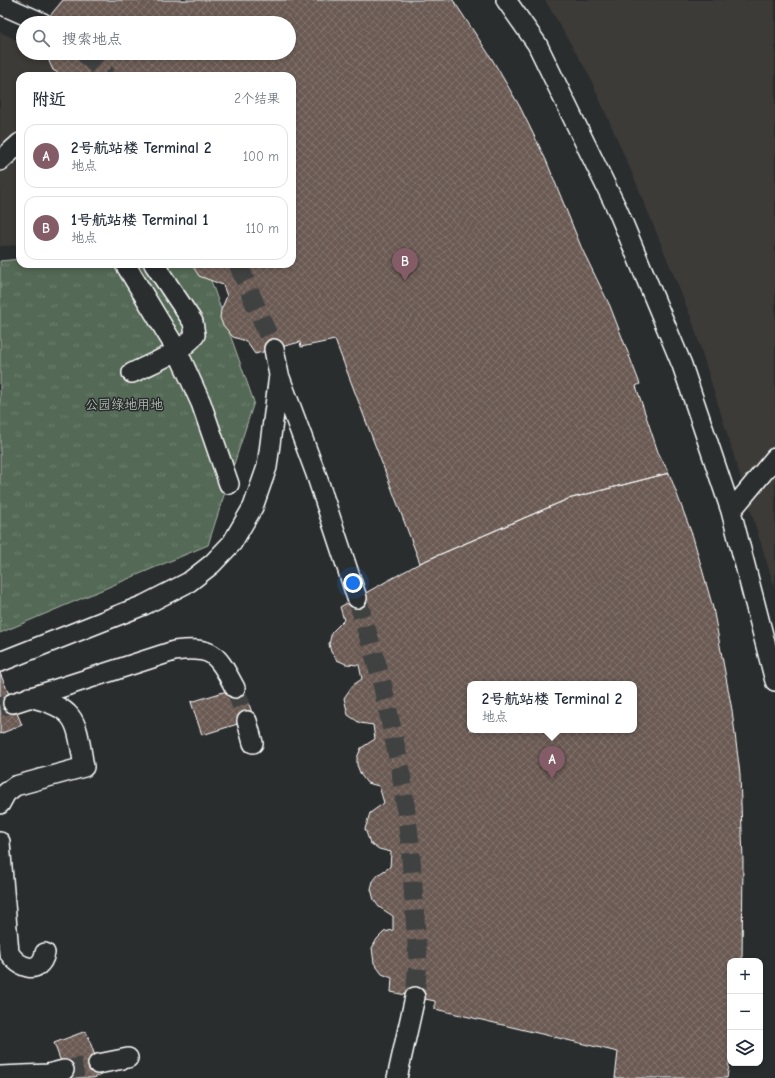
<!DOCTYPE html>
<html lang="zh">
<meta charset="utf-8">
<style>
body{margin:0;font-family:"Comic Neue","LXGW WenKai TC",sans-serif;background:#f6f6f7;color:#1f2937}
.controls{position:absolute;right:12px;bottom:12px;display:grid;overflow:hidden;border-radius:8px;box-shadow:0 2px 6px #0003}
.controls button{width:36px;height:36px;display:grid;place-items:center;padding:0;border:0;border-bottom:1px solid #e0e1e3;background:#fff;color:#1f2937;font:20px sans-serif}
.you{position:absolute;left:353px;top:583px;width:14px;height:14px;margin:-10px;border:3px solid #fff;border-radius:50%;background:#1a73e8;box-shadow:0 0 0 6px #1a73e833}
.badge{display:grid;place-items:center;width:26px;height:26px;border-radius:50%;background:#845c67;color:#fff;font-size:13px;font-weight:700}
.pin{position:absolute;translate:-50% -33px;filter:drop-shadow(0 1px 2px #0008)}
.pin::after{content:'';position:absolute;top:21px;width:14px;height:12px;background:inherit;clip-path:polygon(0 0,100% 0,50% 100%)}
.popup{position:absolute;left:467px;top:681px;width:170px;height:52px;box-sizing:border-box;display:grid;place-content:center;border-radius:8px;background:#fff;filter:drop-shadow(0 1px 3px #0005);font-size:13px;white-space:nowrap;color:#747a83}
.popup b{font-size:15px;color:#1f2937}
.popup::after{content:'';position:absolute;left:50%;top:100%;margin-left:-8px;border:8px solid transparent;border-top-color:#fff}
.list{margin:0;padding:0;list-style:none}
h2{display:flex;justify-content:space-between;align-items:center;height:52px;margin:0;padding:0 16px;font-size:17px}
h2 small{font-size:13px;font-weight:400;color:#747a83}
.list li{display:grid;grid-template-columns:26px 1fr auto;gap:12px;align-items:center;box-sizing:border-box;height:64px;margin:0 8px 8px;padding:0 8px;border:1px solid #e0e1e3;border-radius:12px}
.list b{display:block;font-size:15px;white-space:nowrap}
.list p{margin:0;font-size:13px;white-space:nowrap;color:#747a83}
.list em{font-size:13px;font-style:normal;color:#747a83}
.icon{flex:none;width:22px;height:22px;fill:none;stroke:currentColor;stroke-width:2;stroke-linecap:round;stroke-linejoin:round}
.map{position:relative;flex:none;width:775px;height:1078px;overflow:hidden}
.search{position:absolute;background:#fff;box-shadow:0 2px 6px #0003;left:16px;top:16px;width:280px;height:44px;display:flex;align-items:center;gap:10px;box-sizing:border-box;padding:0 14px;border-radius:22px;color:#747a83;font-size:15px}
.panel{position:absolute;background:#fff;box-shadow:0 2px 6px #0003;left:16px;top:72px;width:280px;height:196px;border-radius:12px}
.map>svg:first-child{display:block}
</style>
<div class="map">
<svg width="775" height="1078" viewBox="0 0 775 1078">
<defs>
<pattern id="park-tufts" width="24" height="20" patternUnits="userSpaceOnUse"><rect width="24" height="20" fill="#546a56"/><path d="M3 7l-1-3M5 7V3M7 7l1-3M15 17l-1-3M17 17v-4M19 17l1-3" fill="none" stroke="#6e806f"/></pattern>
<pattern id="building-cross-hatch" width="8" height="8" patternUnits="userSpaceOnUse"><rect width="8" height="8" fill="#6a5a52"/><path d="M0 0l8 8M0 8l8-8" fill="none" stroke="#80736c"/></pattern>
</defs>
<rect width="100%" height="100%" fill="#2a2d2e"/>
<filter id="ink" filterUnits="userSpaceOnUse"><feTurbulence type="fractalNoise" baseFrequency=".025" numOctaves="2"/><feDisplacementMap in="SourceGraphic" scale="8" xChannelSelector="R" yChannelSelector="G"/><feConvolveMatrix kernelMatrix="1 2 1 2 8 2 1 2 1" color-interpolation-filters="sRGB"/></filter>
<g filter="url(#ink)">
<path fill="#3d3a39" d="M545 0H775V589L692 320 633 175 588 73Z
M0 32 23 43V53H40L59 76H20V245L0 246Z"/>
<path fill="url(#park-tufts)" stroke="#aab4aa" d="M20 259V264H205L254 402 208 545 0 633V261Z"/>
<path fill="url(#building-cross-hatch)" stroke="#fff" fill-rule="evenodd" d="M63 0H453L492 59 520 107 546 160 582 249 610 306 640 384 636 386 658 452 669 473 568 499 420 563 335 340 301 347 300 342 255 354 246 341 233 337 223 325 220 318 221 310 227 296 223 285 199 276 192 265 292 264V76H63L53 70 47 57 48 53H289V23H44Z
M669 473 693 537 713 608 732 710 740 774 743 861 742 961H730V1057L727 1078H615L618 1052 435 1009V1001L391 992 392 978 382 974 374 963 372 948 377 939 384 932 393 930V916L379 907 374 900 371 889 373 881 379 874 390 867 391 852 379 849 370 843 365 829 370 813 384 803 379 786 367 783 361 775 357 765V758L361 748 375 739 373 725 360 723 348 715 344 698 353 685 362 679 359 665 346 664 337 660 331 652 329 644 332 632 344 620 340 607 420 563 568 499ZM470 684H634V730H470Z
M0 673 22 725 0 734Z
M243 686 254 719 202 735 191 702Z
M86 1031 102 1075 93 1078H67L54 1043Z"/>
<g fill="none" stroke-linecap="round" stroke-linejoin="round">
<path stroke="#3f4243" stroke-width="19" stroke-dasharray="19 10" stroke-linecap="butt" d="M84 53 108 76
M238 264 274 349
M357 598 381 678 401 772 410 843 418 961 415 997
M235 688 247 721
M0 707 13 703
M64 1070 98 1064"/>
<defs>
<path id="minor" d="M506 0 537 44 618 211 682 365 731 511 775 681
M0 4 43 23
M0 161 20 143
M125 264 177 350 201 403 229 484
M274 349 279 375 316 474 357 598
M132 373C150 364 184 351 195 335L193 322 154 264
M731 511 775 458
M0 662 144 605 189 582 212 564 232 543 253 507 267 467 279 375
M13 703 174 651C215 646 217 655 235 688
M247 721 253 743
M0 804 6 793 15 786 84 767C76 721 79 709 29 697
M0 842 9 953C19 968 40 976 45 953
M98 1064 128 1058
M0 1076 48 1074 64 1070
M397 1078 415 997"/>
</defs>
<use href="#minor" stroke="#fff" stroke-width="22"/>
<use href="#minor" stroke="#2a2d2e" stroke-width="19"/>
</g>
</g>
<g text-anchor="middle" stroke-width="3" stroke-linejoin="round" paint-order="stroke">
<g font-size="13" fill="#b2bcb3" stroke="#2a2d2e">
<text x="124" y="409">公园绿地用地</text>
</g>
</g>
</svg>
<div class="controls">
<button>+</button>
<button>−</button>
<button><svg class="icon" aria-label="layers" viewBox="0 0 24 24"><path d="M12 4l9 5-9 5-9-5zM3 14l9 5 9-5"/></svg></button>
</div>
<div class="you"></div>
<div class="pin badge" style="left:552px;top:779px">A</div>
<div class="popup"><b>2号航站楼 Terminal 2</b>地点</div>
<div class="pin badge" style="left:405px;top:281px">B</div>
<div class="search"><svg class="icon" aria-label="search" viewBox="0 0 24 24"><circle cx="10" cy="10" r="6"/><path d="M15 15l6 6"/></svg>搜索地点</div>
<section class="panel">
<h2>附近<small>2个结果</small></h2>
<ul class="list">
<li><span class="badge">A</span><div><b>2号航站楼 Terminal 2</b><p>地点</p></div><em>100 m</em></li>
<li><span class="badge">B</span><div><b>1号航站楼 Terminal 1</b><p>地点</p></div><em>110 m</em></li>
</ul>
</section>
</div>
